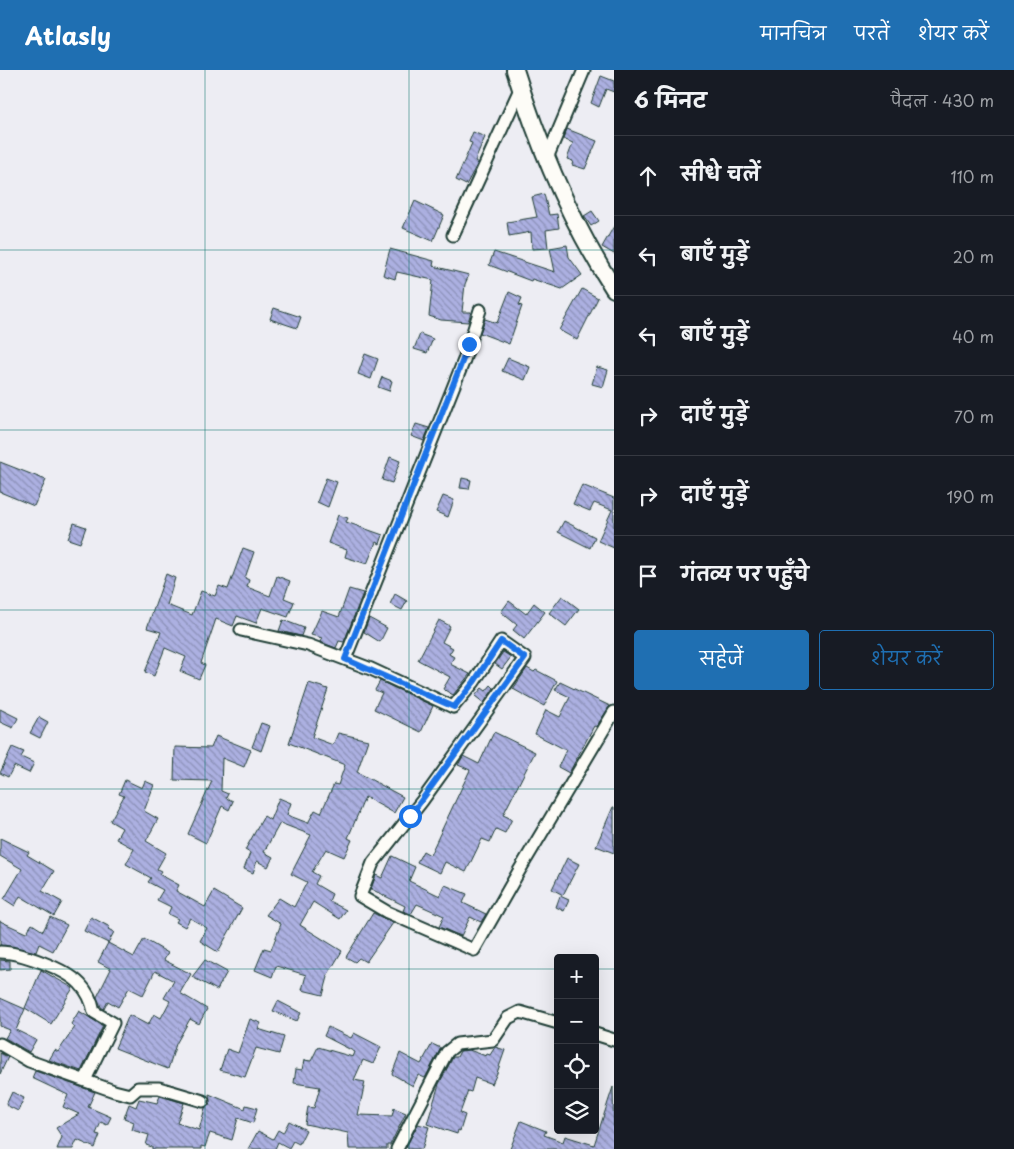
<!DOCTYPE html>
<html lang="hi">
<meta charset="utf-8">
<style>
body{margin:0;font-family:"Playpen Sans","Playpen Sans Deva",sans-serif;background:#242831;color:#f1f3f6}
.controls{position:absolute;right:15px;bottom:15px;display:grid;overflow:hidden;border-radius:5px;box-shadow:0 5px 20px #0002}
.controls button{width:45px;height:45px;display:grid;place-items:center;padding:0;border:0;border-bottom:1px solid #363941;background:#171b24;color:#f1f3f6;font:25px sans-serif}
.stop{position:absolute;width:15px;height:15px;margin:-11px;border:4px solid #1a73e8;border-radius:50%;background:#fff}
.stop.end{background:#1a73e8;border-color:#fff;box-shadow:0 1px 5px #0008}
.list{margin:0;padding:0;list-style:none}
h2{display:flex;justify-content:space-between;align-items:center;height:65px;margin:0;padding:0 20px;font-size:21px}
h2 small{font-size:16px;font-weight:400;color:#9ea1a6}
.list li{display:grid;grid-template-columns:32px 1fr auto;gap:15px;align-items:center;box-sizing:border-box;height:80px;padding:0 20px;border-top:1px solid #363941}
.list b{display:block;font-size:19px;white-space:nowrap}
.list em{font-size:16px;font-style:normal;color:#9ea1a6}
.actions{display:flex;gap:10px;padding:15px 20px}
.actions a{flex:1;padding:11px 0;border:1px solid #1f6fb2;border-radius:5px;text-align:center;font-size:18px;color:#1f6fb2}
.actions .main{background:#1f6fb2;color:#fff}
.icon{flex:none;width:28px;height:28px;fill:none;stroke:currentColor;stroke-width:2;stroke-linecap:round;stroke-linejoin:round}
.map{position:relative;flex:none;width:614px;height:1079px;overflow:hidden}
header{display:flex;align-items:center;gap:30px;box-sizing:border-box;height:70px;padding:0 25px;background:#1f6fb2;color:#fff}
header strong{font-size:24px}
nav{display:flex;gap:28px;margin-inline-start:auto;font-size:18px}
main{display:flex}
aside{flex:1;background:#171b24}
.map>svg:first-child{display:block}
</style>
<header>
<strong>Atlasly</strong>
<nav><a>मानचित्र</a><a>परतें</a><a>शेयर करें</a></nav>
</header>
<main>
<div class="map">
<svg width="614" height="1079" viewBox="0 0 614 1079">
<defs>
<pattern id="building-back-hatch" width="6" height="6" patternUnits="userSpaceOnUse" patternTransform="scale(1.25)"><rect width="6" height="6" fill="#acb0e1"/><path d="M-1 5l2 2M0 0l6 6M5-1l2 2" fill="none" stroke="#8b90b7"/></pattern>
</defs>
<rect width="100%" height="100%" fill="#ededf3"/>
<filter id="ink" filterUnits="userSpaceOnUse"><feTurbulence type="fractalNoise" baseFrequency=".02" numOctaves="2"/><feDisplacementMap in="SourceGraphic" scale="10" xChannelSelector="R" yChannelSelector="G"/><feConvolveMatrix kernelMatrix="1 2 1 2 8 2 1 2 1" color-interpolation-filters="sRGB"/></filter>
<g filter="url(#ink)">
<path fill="url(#building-back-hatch)" stroke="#1f3d34" d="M601 6 614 11V22L606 19 599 37 591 33Z
M567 59 597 71 585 99 572 95 573 91 567 89 573 73 563 69Z
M473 62 485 67 475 91 478 93 466 115 456 110 472 73 469 72Z
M544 124 549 145 557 144 559 158 546 160 548 178 532 179 531 162 509 166 507 152 537 147 532 127Z
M415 131 444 145 433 171 403 158Z
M592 141 599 151 591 156 584 146Z
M614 156V184L602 177Z
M567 175 569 187 582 205 562 219 532 209 531 211 489 195 494 182 555 202 550 178Z
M390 179 434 191 433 196 469 205 465 214 462 242H471L468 252 441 250 429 246 433 210 397 202 395 209 383 205Z
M582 219 598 228 577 270 559 260Z
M509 222 522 228 519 235 522 236 509 274 480 263 485 249 497 253Z
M274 238 301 247 297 258 270 249Z
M420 264 433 269 427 283 414 279Z
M365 284 378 289 371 309 358 304Z
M508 288 530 297 525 310 502 301Z
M597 297 608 300 603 317 592 314Z
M382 307 392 311 389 321 378 317Z
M416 354 429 358 424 371 411 366Z
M390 387 400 391 392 413 382 410Z
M0 392 46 410 34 436 0 422Z
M326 408 337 412 328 437 317 432Z
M462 408 471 410 469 419 460 418Z
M582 415 614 428V478L598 471 612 440 594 433 590 441 573 434Z
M443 426 454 430 448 447 436 442Z
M338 445 348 448 346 452 383 465 380 474 376 472 367 494 345 487 347 480 328 473Z
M564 451 595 467 590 478 558 462Z
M74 453 86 457 80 473 68 469Z
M243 478 254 482 245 508 249 510 247 517 270 526 277 506 290 511 284 528 294 532 288 547 262 538 256 553 237 546 233 556 216 549 201 593 205 595 199 609 180 601 186 587 165 578 154 606 145 602 161 562 147 558 166 504 175 508 167 535 192 545 201 521 215 526 219 516 228 519Z
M349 519 363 523 344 572 339 571 336 578 320 572 322 568 311 565 322 541 339 547Z
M395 524 407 531 402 540 390 534Z
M562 526 579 539 566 556 549 543Z
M509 531 526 544 534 533 545 542 524 569 513 560 517 555 501 542Z
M369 548 387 558 380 572 364 562Z
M283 550 304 558 301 566 279 561Z
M439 550 450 556 442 572 453 578 449 584 454 587 450 594 470 604 453 625 443 619 450 607 418 590Z
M503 582 511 587 502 599 495 594Z
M527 598 534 602 536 600 557 611 544 636 513 619Z
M380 611 433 636 421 662 374 639 382 623 375 620Z
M560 612 610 636 596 657 594 656 569 703 558 697 566 680 535 664 546 640 560 647 570 627 555 620Z
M309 613 328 619 312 667 333 675 338 663 368 670 357 702 403 727 394 743 365 727 348 768 352 770 344 787 326 779 312 802 319 806 315 814 332 824 329 831 346 840 340 849 313 832 300 855 342 881 327 906 328 907 323 925 302 920 306 905 276 896 272 907 255 900 264 878 271 880 281 854 266 845 279 828 294 837 307 812 291 804 311 765 280 753 264 782 273 787 268 797 257 791 253 803 244 799 250 783 245 780 264 746 270 750 279 728 291 733 287 745 308 753 315 740 321 743 334 714 338 715 345 695 289 673Z
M491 615 494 618 484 633 475 626 482 618 486 621Z
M0 639 18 648 13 658 0 652Z
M39 647 48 652 40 668 30 663Z
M261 653 270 656 261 681 252 677Z
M494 662 535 682 503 745 512 749 505 763 496 759 490 772 482 769 466 802 445 792 440 803 417 792 423 781 430 785 470 700 458 695 461 690 463 686 479 694Z
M216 666 251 680 244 697 222 688 221 721 228 724 226 728 233 731 229 740 222 736 206 773 188 764 212 711 174 710 175 677 211 678Z
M12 677 24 682 21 687 34 693 29 703 14 696 8 707 0 703Z
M125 710 142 718 145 711 154 715 144 741 158 749 146 771 166 783 157 799 161 801 159 804 179 815 176 821 205 837 214 821 242 838 218 882 200 871 207 858 190 848 185 857 176 852 178 849 168 844 171 837 157 830 163 820 148 812 151 808 126 794 134 779 116 769 122 758 110 751 124 726 119 724Z
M613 737H614V783L596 776Z
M0 768 29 782 27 785 54 801 42 821 62 832 54 846 20 826 15 836 4 829 22 799 0 786Z
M392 786 415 797 409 811 440 826 445 815 467 824 463 833 486 844 481 852 470 847 461 866 439 857 444 846 417 834 411 844 403 841 405 836 371 819 376 805 382 808Z
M567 788 579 794 563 825 552 819Z
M560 826 569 830 564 841 556 837Z
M373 843 393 853 366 892 359 888 355 892 346 887Z
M50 847 67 855 53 881 39 874 36 882 0 875V851L26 863 32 854 43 861Z
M91 847 110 857 108 859 114 862 108 873 134 887 144 869 168 883 164 890 191 904 180 923 207 939 199 954 190 949 176 974 168 999 115 978 129 945 148 955 154 944 161 948 170 931 164 928 174 911 155 901 143 925 129 918 118 937 108 931 104 939 101 937 97 927 111 899 98 892 108 873 84 861Z
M0 890 10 891V899L0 900Z
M205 890 227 902 217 920 192 907Z
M41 900 73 918 51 954 25 938Z
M0 928 25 939 16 960 36 970 29 982 5 968 10 960 0 956Z
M278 931 301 943 297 951 273 941Z
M79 941 103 956 81 1001 49 990 55 980 58 982 75 957 71 954Z
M250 949 261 953 258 959 284 967 279 984 256 978 245 1007 220 1000 227 979 238 983Z
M328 957 351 968 354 963 381 977 373 994 363 990 354 1010 365 1012 358 1045 392 1046 394 1038 406 1043 390 1075H387V1079H349L348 1063 305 1054 308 1037 314 1038 320 1017 294 1013 296 999 302 1000 304 990 311 991 318 977 353 987 355 982 324 966Z
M432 974 441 978 425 1008 418 1005 413 1016 392 1004 400 983 421 994Z
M495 977 505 980 497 1003 492 1014 475 1008 471 1022 468 1021 460 1043 465 1045 460 1061 458 1060 457 1064 427 1054 439 1014 453 987H457L460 981 469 980 486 986 487 984 490 985Z
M0 983 8 987 0 1004Z
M35 1001 95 1022 88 1037 111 1047 107 1055 101 1052 96 1064 100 1065 95 1078 77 1070 73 1079H57L62 1067 56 1058 79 1044 63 1037 68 1025 32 1008Z
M613 1017 614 1079H510L521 1051 546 1061 544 1065 563 1072 565 1066 594 1075Z
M12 1022 24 1028 18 1041 6 1035Z
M209 1024 245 1039 246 1035 257 1038 253 1053 238 1048 232 1070 210 1063 205 1077 201 1076V1079H152V1077L146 1075 149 1065 132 1060 134 1052 124 1048 129 1034 136 1037 139 1029 157 1033 160 1026 184 1033 177 1053 199 1060 205 1038 210 1033Z
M289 1051 306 1060 299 1074 293 1071 289 1078 278 1072 275 1079H248L258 1061 273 1069 278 1060 283 1063Z
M418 1054 429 1057 422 1079H409L406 1077Z"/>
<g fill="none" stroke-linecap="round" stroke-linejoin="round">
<defs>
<path id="street" d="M547 88 584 0
M453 165 520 19
M241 560 308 575 371 599 453 637 474 612 501 571 525 588 422 731 373 793 360 826 387 842 474 880 519 801 614 642
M345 589 464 290 480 240
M0 882C20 882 66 899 80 914 87 921 92 932 94 942L113 953 85 1010
M595 964 614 970
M0 974 29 991 114 1021 130 1025 138 1018H159L203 1031
M397 1079 447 982 457 974 493 970 508 948 520 942 558 953"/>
<path id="secondary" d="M515 0C539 77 570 151 614 219"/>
</defs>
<use href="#street" stroke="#1f3d34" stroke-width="15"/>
<use href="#secondary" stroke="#1f3d34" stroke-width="20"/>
<use href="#street" stroke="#fdfcf7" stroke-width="11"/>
<use href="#secondary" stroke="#fdfcf7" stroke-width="16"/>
</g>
</g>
<g fill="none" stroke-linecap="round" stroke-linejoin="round" filter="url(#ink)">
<path stroke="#1a73e8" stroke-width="6" d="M410 746 525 588 501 571 474 612 454 637 345 589 469 274"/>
</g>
<path fill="none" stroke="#0f766e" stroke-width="1" stroke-opacity="0.55" d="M205 0V1079M409 0V1079M0 180H614M0 360H614M0 540H614M0 719H614M0 899H558M595 899H614"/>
</svg>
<div class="controls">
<button>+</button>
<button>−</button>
<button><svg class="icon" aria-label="locate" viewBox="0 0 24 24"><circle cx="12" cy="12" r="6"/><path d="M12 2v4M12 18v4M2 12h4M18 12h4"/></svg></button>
<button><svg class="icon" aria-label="layers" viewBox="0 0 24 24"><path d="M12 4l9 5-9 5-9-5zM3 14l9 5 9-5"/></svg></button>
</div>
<div class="stop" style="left:410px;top:746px"></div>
<div class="stop end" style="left:469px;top:274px"></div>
</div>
<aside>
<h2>6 मिनट<small>पैदल · 430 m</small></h2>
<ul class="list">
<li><svg class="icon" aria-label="ahead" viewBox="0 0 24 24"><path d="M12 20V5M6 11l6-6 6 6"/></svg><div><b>सीधे चलें</b></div><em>110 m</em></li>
<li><svg class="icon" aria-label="left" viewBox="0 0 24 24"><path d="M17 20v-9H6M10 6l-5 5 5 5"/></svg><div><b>बाएँ मुड़ें</b></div><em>20 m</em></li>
<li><svg class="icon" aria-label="left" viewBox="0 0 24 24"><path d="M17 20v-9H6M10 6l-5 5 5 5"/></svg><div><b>बाएँ मुड़ें</b></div><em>40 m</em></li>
<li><svg class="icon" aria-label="right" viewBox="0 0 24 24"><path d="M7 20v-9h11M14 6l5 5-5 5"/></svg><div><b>दाएँ मुड़ें</b></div><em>70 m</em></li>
<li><svg class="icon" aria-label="right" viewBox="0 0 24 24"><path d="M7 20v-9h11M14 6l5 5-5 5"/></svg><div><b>दाएँ मुड़ें</b></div><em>190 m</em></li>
<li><svg class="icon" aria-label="arrive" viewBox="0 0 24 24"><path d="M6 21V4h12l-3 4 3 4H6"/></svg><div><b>गंतव्य पर पहुँचे</b></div></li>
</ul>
<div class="actions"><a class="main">सहेजें</a><a>शेयर करें</a></div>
</aside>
</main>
